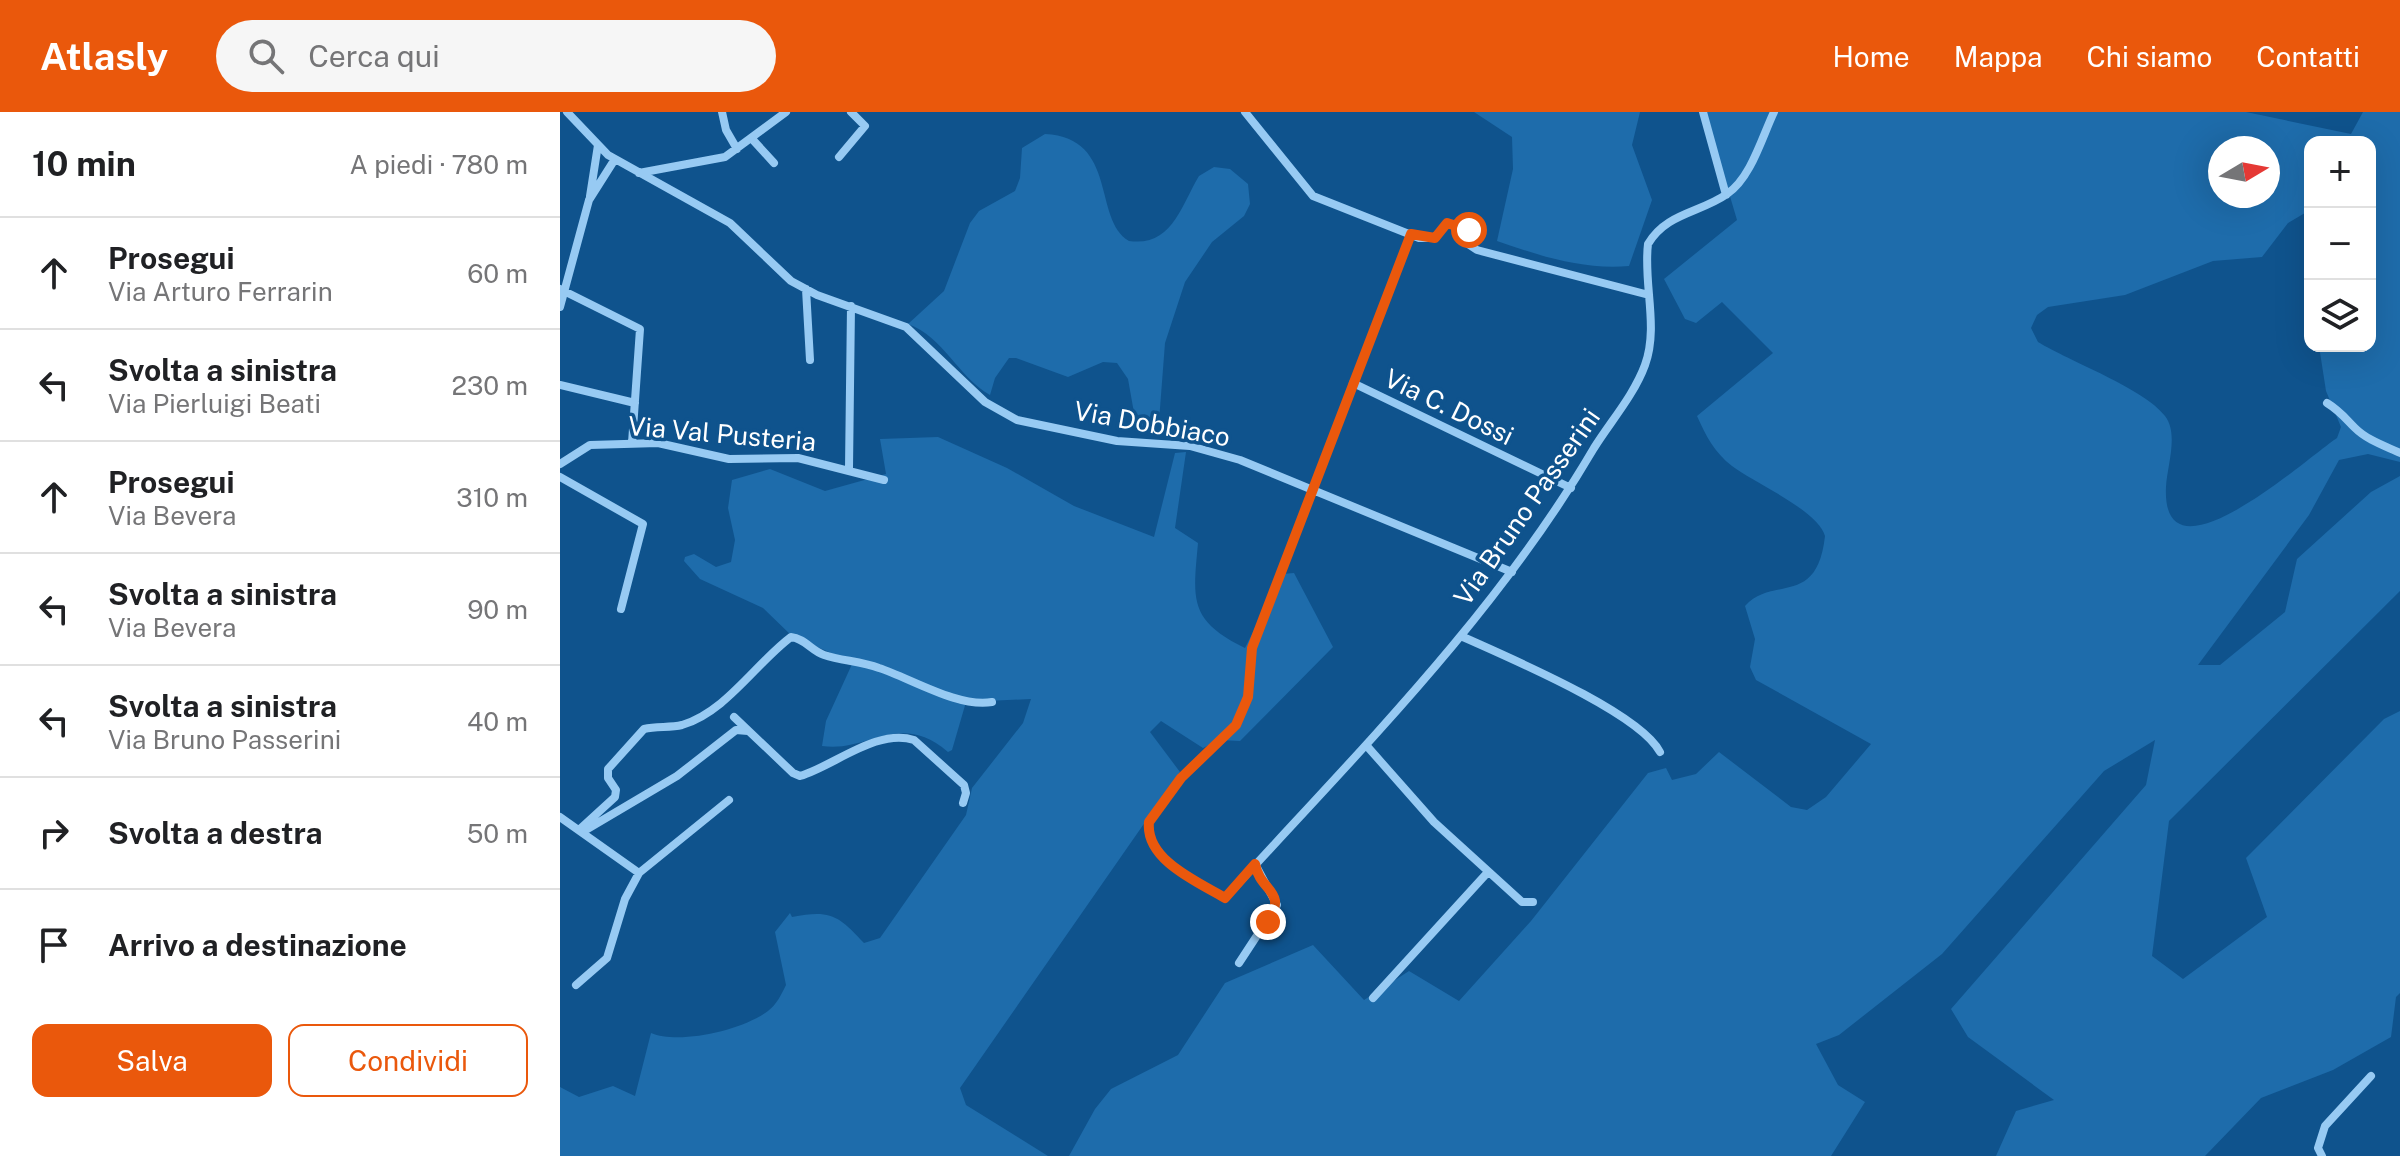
<!DOCTYPE html>
<html lang="it">
<meta charset="utf-8">
<style>
body{margin:0;font-family:"Public Sans",sans-serif;background:#f6f6f6;color:#202124}
.controls{position:absolute;right:24px;top:24px;display:grid;overflow:hidden;border-radius:16px;box-shadow:0 8px 32px #0002}
.controls button{width:72px;height:72px;display:grid;place-items:center;padding:0;border:0;border-bottom:2px solid #e0e0e0;background:#fff;color:#202124;font:40px sans-serif}
.compass{position:absolute;left:1648px;top:24px;width:72px;height:72px;border-radius:50%;background:#fff;box-shadow:0 8px 32px #0002;rotate:80deg}
.stop{position:absolute;width:24px;height:24px;margin:-18px;border:6px solid #ea580c;border-radius:50%;background:#fff}
.stop.end{background:#ea580c;border-color:#fff;box-shadow:0 2px 8px #0008}
.list{margin:0;padding:0;list-style:none}
h2{display:flex;justify-content:space-between;align-items:center;height:104px;margin:0;padding:0 32px;font-size:34px}
h2 small{font-size:26px;font-weight:400;color:#757577}
.list li{display:grid;grid-template-columns:52px 1fr auto;gap:24px;align-items:center;box-sizing:border-box;height:112px;padding:0 32px;border-top:2px solid #e0e0e0}
.list b{display:block;font-size:30px;white-space:nowrap}
.list p{margin:0;font-size:26px;white-space:nowrap;color:#757577}
.list em{font-size:26px;font-style:normal;color:#757577}
.actions{display:flex;gap:16px;padding:24px 32px}
.actions a{flex:1;padding:18px 0;border:2px solid #ea580c;border-radius:16px;text-align:center;font-size:28px;color:#ea580c}
.actions .main{background:#ea580c;color:#fff}
.icon{flex:none;width:44px;height:44px;fill:none;stroke:currentColor;stroke-width:2;stroke-linecap:round;stroke-linejoin:round}
.map{position:relative;flex:none;width:1840px;height:1044px;overflow:hidden}
header{display:flex;align-items:center;gap:48px;box-sizing:border-box;height:112px;padding:0 40px;background:#ea580c;color:#fff}
header strong{font-size:38px}
nav{display:flex;gap:44px;margin-inline-start:auto;font-size:28px}
.search{width:560px;height:72px;background:#f6f6f6;display:flex;align-items:center;gap:20px;box-sizing:border-box;padding:0 28px;border-radius:44px;color:#757577;font-size:30px}
main{display:flex}
aside{flex:1;background:#fff}
.map>svg:first-child{display:block}
</style>
<header>
<strong>Atlasly</strong>
<div class="search"><svg class="icon" aria-label="search" viewBox="0 0 24 24"><circle cx="10" cy="10" r="6"/><path d="M15 15l6 6"/></svg>Cerca qui</div>
<nav><a>Home</a><a>Mappa</a><a>Chi siamo</a><a>Contatti</a></nav>
</header>
<main>
<aside>
<h2>10 min<small>A piedi · 780 m</small></h2>
<ul class="list">
<li><svg class="icon" aria-label="ahead" viewBox="0 0 24 24"><path d="M12 20V5M6 11l6-6 6 6"/></svg><div><b>Prosegui</b><p>Via Arturo Ferrarin</p></div><em>60 m</em></li>
<li><svg class="icon" aria-label="left" viewBox="0 0 24 24"><path d="M17 20v-9H6M10 6l-5 5 5 5"/></svg><div><b>Svolta a sinistra</b><p>Via Pierluigi Beati</p></div><em>230 m</em></li>
<li><svg class="icon" aria-label="ahead" viewBox="0 0 24 24"><path d="M12 20V5M6 11l6-6 6 6"/></svg><div><b>Prosegui</b><p>Via Bevera</p></div><em>310 m</em></li>
<li><svg class="icon" aria-label="left" viewBox="0 0 24 24"><path d="M17 20v-9H6M10 6l-5 5 5 5"/></svg><div><b>Svolta a sinistra</b><p>Via Bevera</p></div><em>90 m</em></li>
<li><svg class="icon" aria-label="left" viewBox="0 0 24 24"><path d="M17 20v-9H6M10 6l-5 5 5 5"/></svg><div><b>Svolta a sinistra</b><p>Via Bruno Passerini</p></div><em>40 m</em></li>
<li><svg class="icon" aria-label="right" viewBox="0 0 24 24"><path d="M7 20v-9h11M14 6l5 5-5 5"/></svg><div><b>Svolta a destra</b></div><em>50 m</em></li>
<li><svg class="icon" aria-label="arrive" viewBox="0 0 24 24"><path d="M6 21V4h12l-3 4 3 4H6"/></svg><div><b>Arrivo a destinazione</b></div></li>
</ul>
<div class="actions"><a class="main">Salva</a><a>Condividi</a></div>
</aside>
<div class="map">
<svg width="1840" height="1044" viewBox="0 0 1840 1044">
<rect width="100%" height="100%" fill="#0f538d"/>
<path fill="#1e6cab" fill-rule="evenodd" d="M914 0H1080L1072 33 1092 88 1069 154C1023 158 980 144 937 129L953 57 952 25Z
M1145 0H1686L1791 22 1803 0H1840V350L1808 342 1779 348 1749 403 1638 553H1660L1725 500 1737 447 1811 380 1840 364V479L1609 709 1592 844 1623 867 1707 805 1686 746 1824 607 1840 599V881L1836 885 1831 925 1773 958 1701 986 1645 1044H1436L1456 999 1494 988 1408 925 1391 897 1586 673 1595 628 1544 659 1382 842 1279 923 1256 932 1278 973 1305 990 1271 1044H509L535 997 551 977 618 943 665 871 753 833 804 888 849 859 899 889 971 809 1088 661 1106 656 1112 668 1136 662 1159 640 1231 695 1247 698 1266 685 1311 632 1196 568 1190 555 1195 527 1185 494C1213 463 1257 496 1265 424 1258 398 1194 371 1172 354 1154 340 1146 324 1137 304L1213 241 1162 190 1136 211 1125 207 1104 167 1177 108ZM1750 30H1810V234H1759L1766 279 1781 315 1777 326C1748 345 1601 479 1606 375 1607 354 1619 322 1605 304 1585 277 1509 249 1478 230L1471 216 1477 203 1488 195 1565 183 1653 149 1702 145 1728 111 1750 98ZM1660 36H1708V84H1660Z
M485 22C559 26 532 107 569 129 612 135 621 94 639 64L654 55 670 57 688 72 690 92 684 104 652 130 625 170 605 231 599 309 590 321 576 312 568 267 557 251 543 250 508 265 456 246H449L435 266 430 283C397 264 384 225 348 212L384 179 410 111 419 99 455 79 460 66 462 36Z
M378 325 447 356 514 394 594 425 615 341 626 340 615 416 638 431C633 487 628 508 685 536L722 462 734 461 773 535 680 629 659 628 643 636 601 609 590 620 620 660 400 976 406 993 488 1044H0V975L19 985 53 974 75 984 91 921C119 933 183 918 208 899 217 892 221 883 226 873L215 820 230 801 232 805C271 797 279 804 304 831L320 826 406 703 412 676 463 611 471 587 406 590 392 638 388 640C339 598 309 641 262 634L266 609 293 550 233 525 203 496 140 467 124 449 125 445 134 442 156 455 171 450 175 428 168 396 172 368 210 357 265 379 326 362 320 327Z"/>
<g fill="none" stroke-linecap="round" stroke-linejoin="round">
<path stroke="#97caf3" stroke-width="8" d="M7 0 48 43 170 111 231 169 257 183 346 215 425 290 457 308 557 329 630 334 680 348 952 460
M162 0 166 18 177 37
M685 0 753 84 859 126H875L887 111 909 118 908 132 917 138 1089 183
M1143 0 1166 83
M193 28 214 51
M279 45 305 14 291 0
M79 61 165 45 226 0
M30 84 38 33
M851 122 692 536 688 585 676 613 621 666 589 710C585 748 638 770 665 786 796 642 935 505 1034 336 1051 309 1074 283 1085 253 1099 215 1083 171 1088 132 1106 101 1140 101 1167 82 1191 66 1202 25 1214 0
M0 177 80 217 72 331
M246 177 250 248
M0 195 29 88 55 47
M793 271 1011 376
M0 273 75 291
M1767 291C1780 299 1785 306 1795 316 1807 328 1825 334 1840 341
M0 352 30 333 98 331 169 347 238 346 324 368
M289 356 291 194
M0 365 83 412 61 497
M901 524C947 545 1079 600 1100 640
M174 605 233 661 240 664C274 654 317 616 354 628L404 673 406 681 403 691
M806 633 874 710 962 790H973
M0 705 79 761 169 688
M20 717 55 685 56 678 48 666V657L84 617C97 614 110 616 122 613 166 600 196 551 231 525 244 526 252 539 264 543 282 549 301 549 319 556 350 566 398 596 432 590
M24 719 117 664 176 618 188 619
M679 851 717 793 695 752
M16 873 47 846 65 787 79 761
M813 886 928 760
M1762 1044 1758 1036 1765 1014 1811 964"/>
</g>
<g fill="none" stroke-linecap="round" stroke-linejoin="round">
<path stroke="#ea580c" stroke-width="10" d="M708 810C728 778 700 780 695 752L665 786C638 770 585 748 589 710L621 666 676 613 688 585 692 536 851 122 875 126 887 111 909 118"/>
</g>
<g text-anchor="middle" stroke-width="7" stroke-linejoin="round" paint-order="stroke">
<g font-size="26" fill="#fff" stroke="#0f538d">
<text transform="translate(889 295) rotate(26)" y="9">Via C. Dossi</text>
<text transform="translate(592 312) rotate(10)" y="9">Via Dobbiaco</text>
<text transform="translate(162 322) rotate(5)" y="9">Via Val Pusteria</text>
<text transform="translate(967 395) rotate(-55)" y="9">Via Bruno Passerini</text>
</g>
</g>
</svg>
<div class="controls">
<button>+</button>
<button>−</button>
<button><svg class="icon" aria-label="layers" viewBox="0 0 24 24"><path d="M12 4l9 5-9 5-9-5zM3 14l9 5 9-5"/></svg></button>
</div>
<svg class="compass" viewBox="-18 -18 36 36"><path d="M0-13l5 13h-10z" fill="#e53935"/><path d="M0 13l5-13h-10z" fill="#757577"/></svg>
<div class="stop" style="left:909px;top:118px"></div>
<div class="stop end" style="left:708px;top:810px"></div>
</div>
</main>
